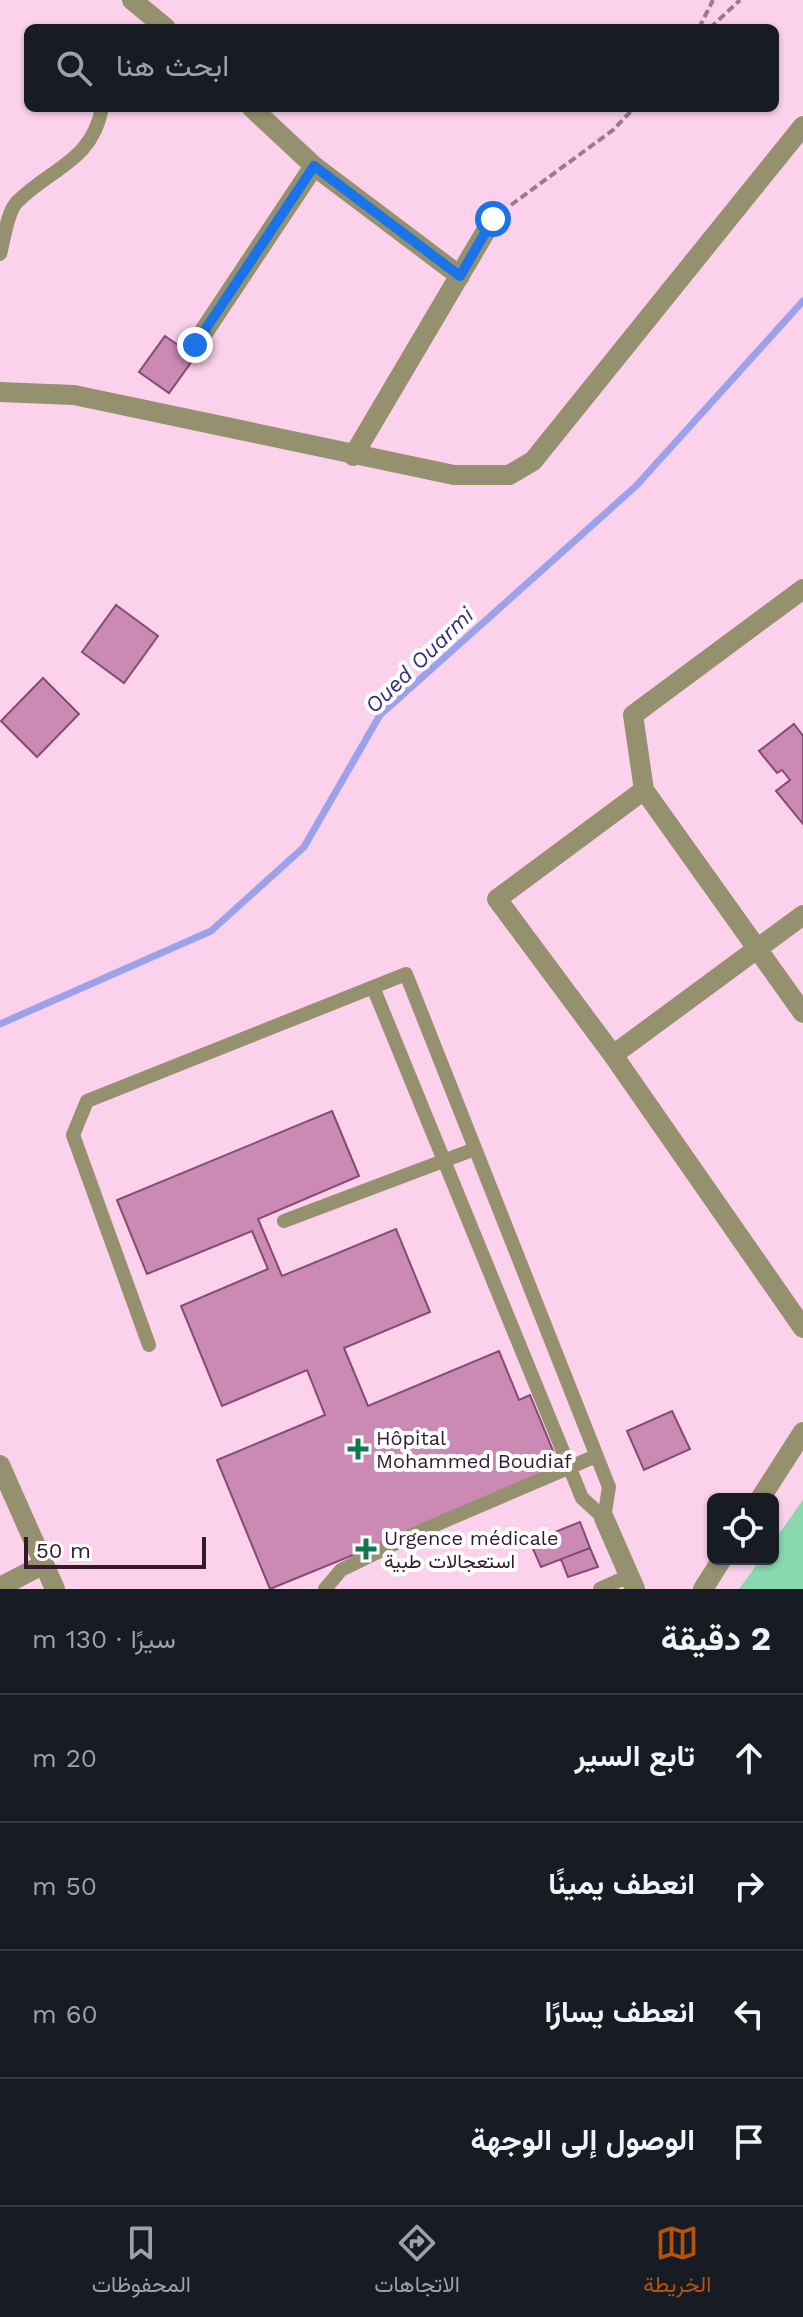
<!DOCTYPE html>
<html lang="ar">
<meta charset="utf-8">
<style>
body{margin:0;font-family:"Work Sans",Vazirmatn,sans-serif;background:#20242c;color:#f1f3f6;direction:rtl}
.controls{position:absolute;right:24px;bottom:24px;display:grid;overflow:hidden;border-radius:12px;box-shadow:0 2px 6px #0004}
.controls button{width:72px;height:72px;display:grid;place-items:center;padding:0;border:0;border-bottom:2px solid #363941;background:#171b24;color:#f1f3f6;font:40px sans-serif}
.scale{position:absolute;left:24px;bottom:20px;width:182px;box-sizing:border-box;padding-left:8px;border:4px solid #331a2b;border-top:0;font-size:22px;line-height:28px;white-space:nowrap;color:#331a2b;-webkit-text-stroke:6px #fff;paint-order:stroke}
.stop{position:absolute;width:24px;height:24px;margin:-18px;border:6px solid #1a73e8;border-radius:50%;background:#fff}
.stop.end{background:#1a73e8;border-color:#fff;box-shadow:0 2px 8px #0008}
.list{margin:0;padding:0;list-style:none}
h2{display:flex;justify-content:space-between;align-items:center;height:104px;margin:0;padding:0 32px;font-size:34px}
h2 small{font-size:26px;font-weight:400;color:#9ea1a6}
.list li{display:grid;grid-template-columns:52px 1fr auto;gap:24px;align-items:center;box-sizing:border-box;height:128px;padding:0 32px;border-top:2px solid #363941}
.list b{display:block;font-size:30px;white-space:nowrap}
.list em{font-size:26px;font-style:normal;color:#9ea1a6}
.icon{flex:none;width:44px;height:44px;fill:none;stroke:currentColor;stroke-width:2;stroke-linecap:round;stroke-linejoin:round}
.map{position:relative;flex:none;width:803px;height:1589px;overflow:hidden;direction:ltr}
.search{position:absolute;background:#171b24;box-shadow:0 2px 6px #0004;left:24px;right:24px;top:24px;height:88px;display:flex;align-items:center;gap:20px;box-sizing:border-box;padding:0 28px;border-radius:12px;color:#9ea1a6;font-size:30px}
.sheet{height:616px;background:#171b24}
nav{display:flex;justify-content:space-around;align-items:center;box-sizing:border-box;height:112px;border-top:2px solid #363941;background:#171b24;font-size:22px;color:#9ea1a6}
nav a{display:grid;justify-items:center;gap:4px}
nav .on{color:#b45309}
.map>svg:first-child{display:block}
</style>
<div class="map">
<svg width="803" height="1589" viewBox="0 0 803 1589">
<rect width="100%" height="100%" fill="#fbd1eb"/>
<path fill="#89d8af" d="M803 1500V1589H739L761 1559H773V1542Z"/>
<g fill="none" stroke-linecap="round" stroke-linejoin="round">
<path stroke="#9ca1ec" stroke-width="7" d="M0 1024 211 931 304 847 380 715 636 486 803 301"/>
</g>
<path fill="#ca8ab4" stroke="#864b73" stroke-width="2" d="M165 336 195 357 169 393 139 372Z
M116 605 158 636 124 683 82 652Z
M43 678 79 714 37 757 1 721Z
M794 724 803 736V824L776 791 790 780 782 770 777 773 759 751Z
M332 1111 359 1176 258 1219 282 1276 396 1229 430 1312 344 1348 368 1406 499 1351 519 1400 530 1395 561 1470 270 1589 217 1460 325 1415 307 1370 222 1406 181 1306 268 1269 252 1231 147 1274 117 1200Z
M672 1411 690 1449 644 1470 627 1431Z
M580 1522 590 1548 541 1567 530 1542Z
M590 1548 598 1567 568 1577 561 1559Z"/>
<g fill="none" stroke-linecap="round" stroke-linejoin="round">
<path stroke="#9b798f" stroke-width="4" stroke-dasharray="8 4" stroke-linecap="butt" d="M699 28 713 0
M710 28 740 0
M511 205 613 130 634 108"/>
<path stroke="#95906d" stroke-width="14" d="M0 254C4 240 7 212 17 202 50 168 92 162 102 108
M373 987 582 1498 604 1518
M284 1221 475 1149
M149 1345 73 1135 87 1101 406 974 609 1487 604 1518
M325 1589 341 1570 421 1531 596 1456
M600 1589 629 1576"/>
<path stroke="#95906d" stroke-width="20" d="M132 0 166 28
M252 108 314 166 460 276
M195 345 314 166
M0 392 74 395 454 475H509L533 461 803 126
M353 456 493 219
M803 589 633 715 644 790 497 899 613 1055 803 1328
M644 790 803 1013
M613 1055 803 915
M0 1465 55 1589
M760 1499 803 1432
M604 1518 635 1589
M0 1587 44 1564
M703 1589 722 1559"/>
</g>
<g fill="none" stroke-linecap="round" stroke-linejoin="round">
<path stroke="#1a73e8" stroke-width="10" d="M195 345 314 166 460 276 493 219"/>
</g>
<g fill="#11774f" stroke="#fff" stroke-width="3">
<path d="M354 1437h8v8h8v8h-8v8h-8v-8h-8v-8h8z"/>
<path d="M362 1537h8v8h8v8h-8v8h-8v-8h-8v-8h8z"/>
</g>
<g text-anchor="middle" stroke-width="8" stroke-linejoin="round" paint-order="stroke">
<g font-size="20" fill="#331a2b" stroke="#fff" text-anchor="start">
<text x="376" y="1445">Hôpital<tspan x="376" dy="23">Mohammed Boudiaf</tspan></text>
<text x="384" y="1545">Urgence médicale<tspan x="384" dy="23">استعجالات طبية</tspan></text>
</g>
<g font-size="22" font-style="italic" fill="#342e84" stroke="#fff">
<text transform="translate(419 660) rotate(-44)" y="8">Oued Ouarmi</text>
</g>
</g>
</svg>
<div class="controls">
<button><svg class="icon" aria-label="locate" viewBox="0 0 24 24"><circle cx="12" cy="12" r="6"/><path d="M12 2v4M12 18v4M2 12h4M18 12h4"/></svg></button>
</div>
<div class="scale">50 m</div>
<div class="stop" style="left:493px;top:219px"></div>
<div class="stop end" style="left:195px;top:345px"></div>
<div class="search"><svg class="icon" aria-label="search" viewBox="0 0 24 24"><circle cx="10" cy="10" r="6"/><path d="M15 15l6 6"/></svg>ابحث هنا</div>
</div>
<section class="sheet">
<h2>2 دقيقة<small>سيرًا · 130 m</small></h2>
<ul class="list">
<li><svg class="icon" aria-label="ahead" viewBox="0 0 24 24"><path d="M12 20V5M6 11l6-6 6 6"/></svg><div><b>تابع السير</b></div><em>20 m</em></li>
<li><svg class="icon" aria-label="right" viewBox="0 0 24 24"><path d="M7 20v-9h11M14 6l5 5-5 5"/></svg><div><b>انعطف يمينًا</b></div><em>50 m</em></li>
<li><svg class="icon" aria-label="left" viewBox="0 0 24 24"><path d="M17 20v-9H6M10 6l-5 5 5 5"/></svg><div><b>انعطف يسارًا</b></div><em>60 m</em></li>
<li><svg class="icon" aria-label="arrive" viewBox="0 0 24 24"><path d="M6 21V4h12l-3 4 3 4H6"/></svg><div><b>الوصول إلى الوجهة</b></div></li>
</ul>
</section>
<nav>
<a class="on"><svg class="icon" aria-label="map" viewBox="0 0 24 24"><path d="M3 6l6-2 6 2 6-2v14l-6 2-6-2-6 2zM9 4v14M15 6v14"/></svg>الخريطة</a>
<a><svg class="icon" aria-label="directions" viewBox="0 0 24 24"><path d="M12 3l9 9-9 9-9-9zM9 14v-3h6M13 9l2 2-2 2"/></svg>الاتجاهات</a>
<a><svg class="icon" aria-label="saved" viewBox="0 0 24 24"><path d="M7 4h10v16l-5-4-5 4z"/></svg>المحفوظات</a>
</nav>
